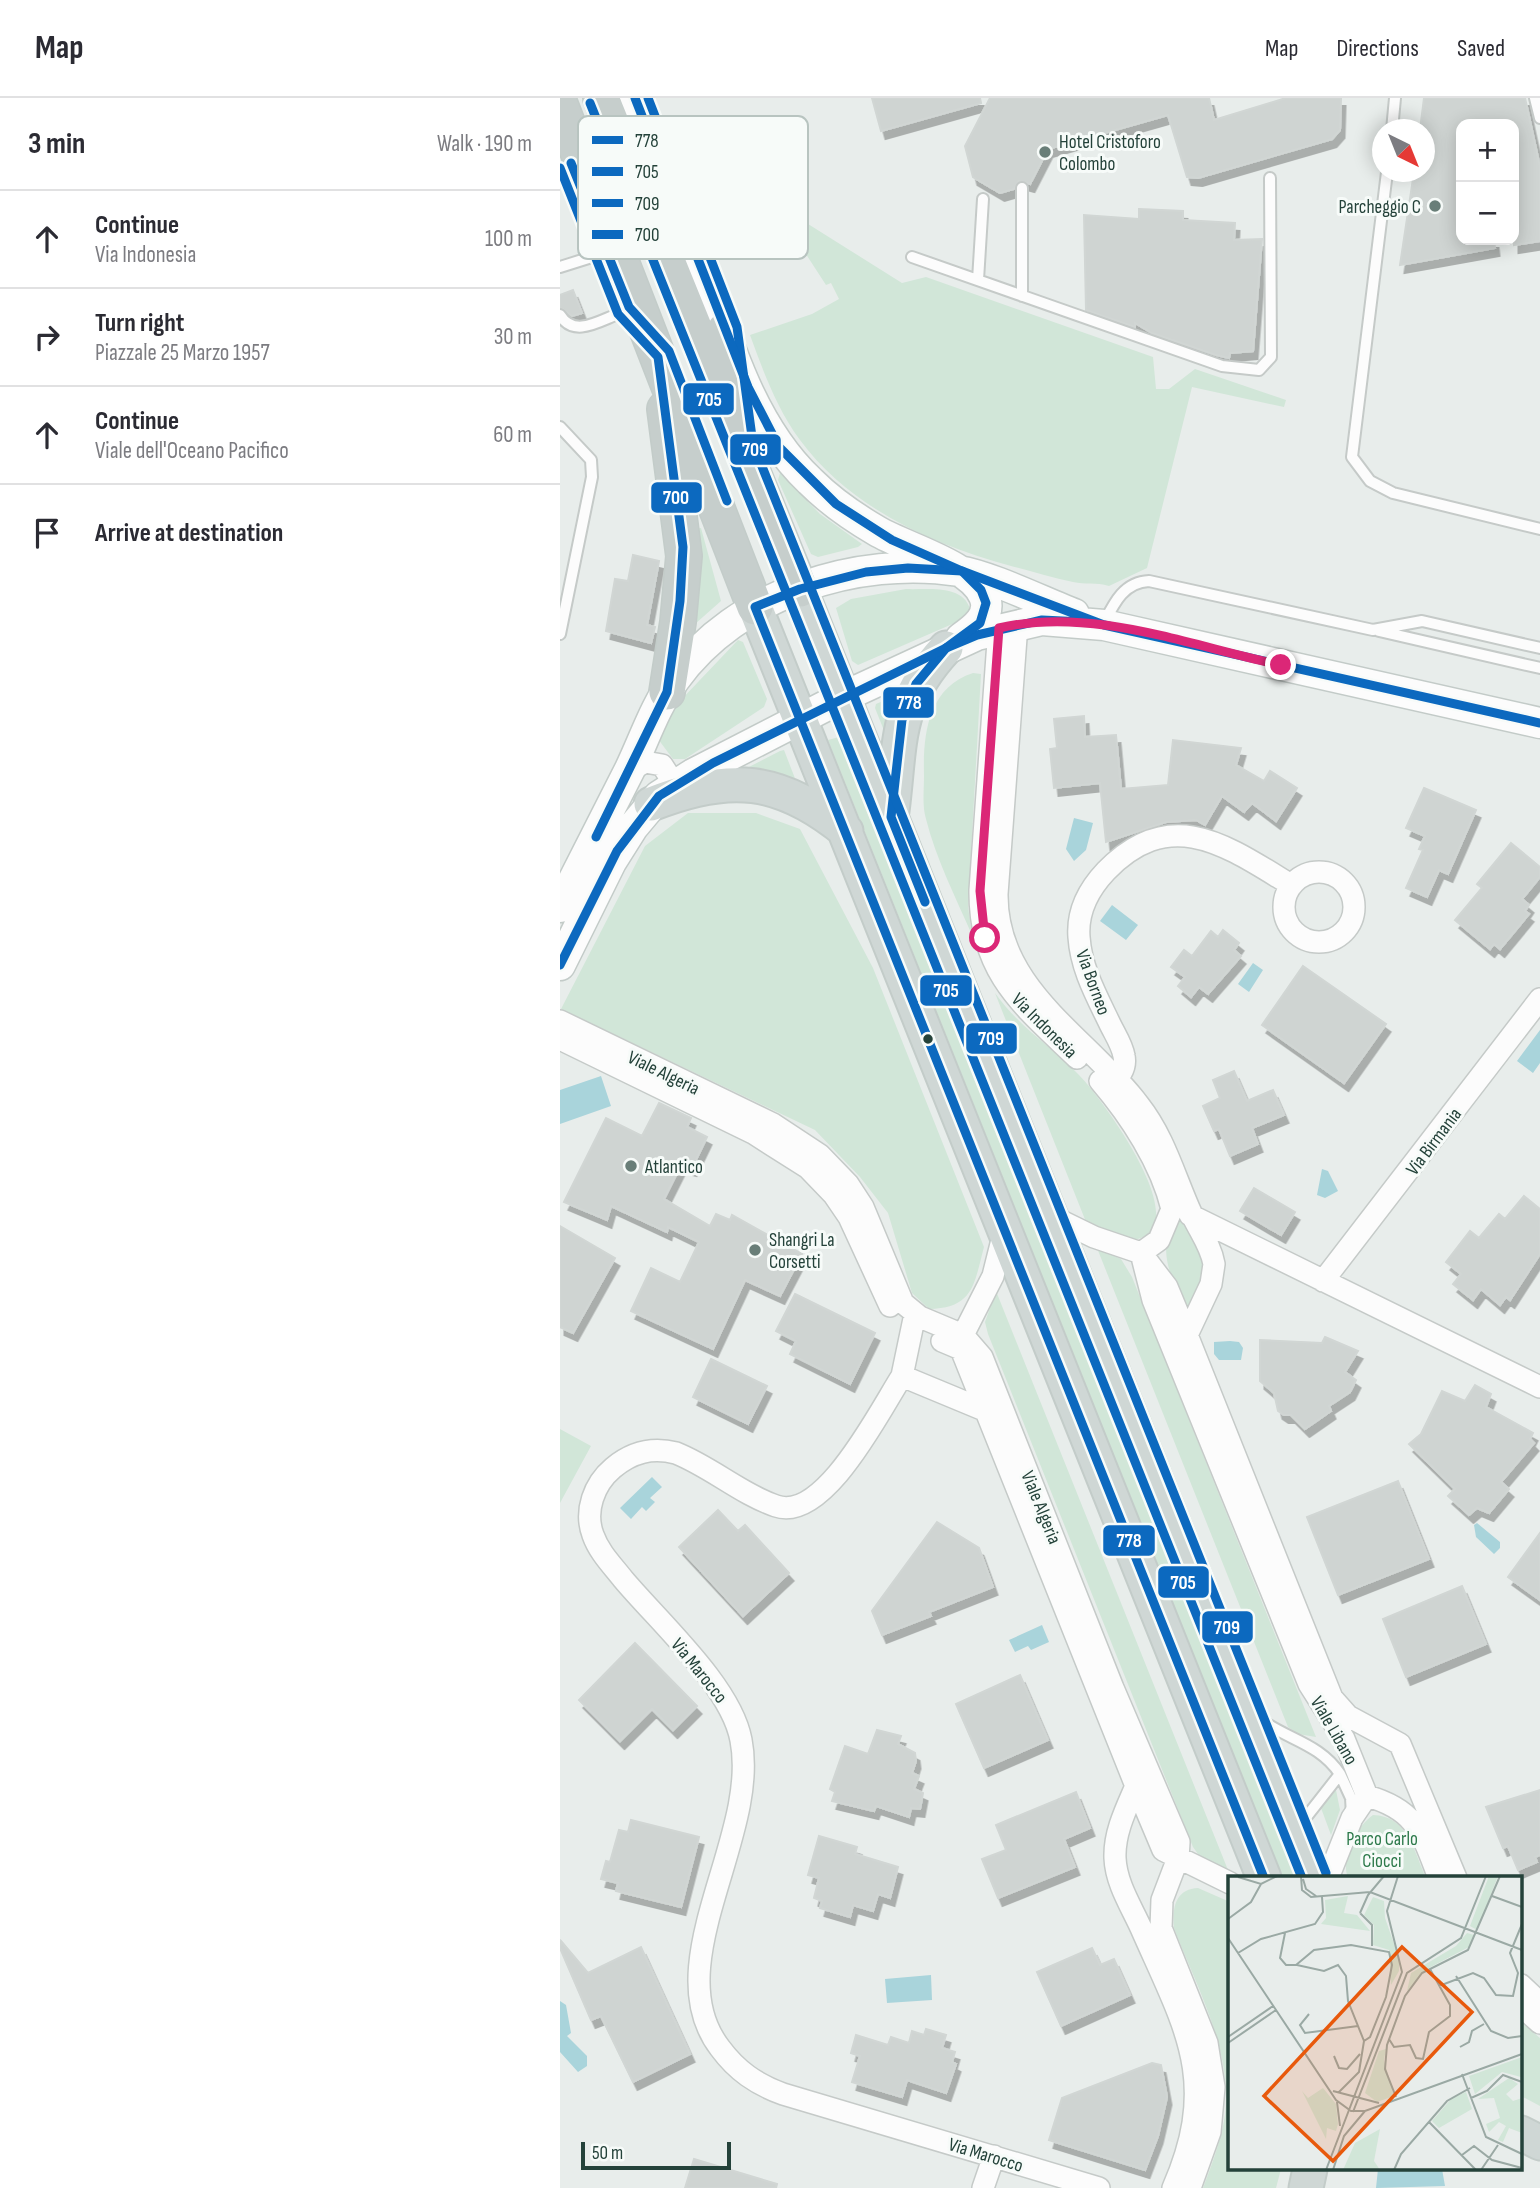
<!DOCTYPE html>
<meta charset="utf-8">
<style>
body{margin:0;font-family:"Sofia Sans Condensed",sans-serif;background:#f7f7f7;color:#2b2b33}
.controls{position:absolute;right:21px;top:21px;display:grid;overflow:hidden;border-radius:14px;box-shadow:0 4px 18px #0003}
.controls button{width:63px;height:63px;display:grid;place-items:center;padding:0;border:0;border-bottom:2px solid #e1e1e2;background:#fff;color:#2b2b33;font:35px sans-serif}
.compass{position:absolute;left:812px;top:21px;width:63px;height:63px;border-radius:50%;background:#fff;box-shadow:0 4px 18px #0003;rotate:137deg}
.scale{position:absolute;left:21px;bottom:18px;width:150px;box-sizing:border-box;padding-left:7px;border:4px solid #24423a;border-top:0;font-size:19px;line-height:24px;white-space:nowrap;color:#24423a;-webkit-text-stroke:5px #f7fbf9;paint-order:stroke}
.stop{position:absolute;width:21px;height:21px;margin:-16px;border:5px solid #db2777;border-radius:50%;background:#fff}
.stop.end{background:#db2777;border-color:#fff;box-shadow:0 2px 7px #0008}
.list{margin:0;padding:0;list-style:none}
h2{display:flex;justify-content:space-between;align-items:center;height:91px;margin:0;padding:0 28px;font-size:30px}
h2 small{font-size:23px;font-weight:400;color:#7c7c81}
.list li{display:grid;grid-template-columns:46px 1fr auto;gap:21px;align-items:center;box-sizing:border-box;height:98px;padding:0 28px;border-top:2px solid #e1e1e2}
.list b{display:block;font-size:26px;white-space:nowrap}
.list p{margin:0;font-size:23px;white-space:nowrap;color:#7c7c81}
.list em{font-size:23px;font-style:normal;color:#7c7c81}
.icon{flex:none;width:38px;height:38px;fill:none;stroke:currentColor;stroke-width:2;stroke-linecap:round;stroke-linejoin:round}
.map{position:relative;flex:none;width:980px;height:2090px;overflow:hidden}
header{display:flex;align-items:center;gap:42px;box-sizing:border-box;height:98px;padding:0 35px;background:#fff;border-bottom:2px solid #e1e1e2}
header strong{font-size:33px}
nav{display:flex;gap:38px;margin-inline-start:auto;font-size:24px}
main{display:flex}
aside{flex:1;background:#fff}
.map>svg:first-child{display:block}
</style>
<header>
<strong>Map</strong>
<nav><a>Map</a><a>Directions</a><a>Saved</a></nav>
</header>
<main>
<aside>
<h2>3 min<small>Walk · 190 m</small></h2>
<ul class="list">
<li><svg class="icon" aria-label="ahead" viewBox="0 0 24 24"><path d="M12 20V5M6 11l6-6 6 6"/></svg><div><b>Continue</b><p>Via Indonesia</p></div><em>100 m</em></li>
<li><svg class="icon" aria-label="right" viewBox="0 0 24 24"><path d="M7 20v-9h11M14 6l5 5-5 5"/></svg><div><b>Turn right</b><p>Piazzale 25 Marzo 1957</p></div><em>30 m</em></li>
<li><svg class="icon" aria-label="ahead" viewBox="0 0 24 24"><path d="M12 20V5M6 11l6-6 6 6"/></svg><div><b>Continue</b><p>Viale dell'Oceano Pacifico</p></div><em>60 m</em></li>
<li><svg class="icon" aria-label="arrive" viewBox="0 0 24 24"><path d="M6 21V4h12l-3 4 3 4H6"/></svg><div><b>Arrive at destination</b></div></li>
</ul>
</aside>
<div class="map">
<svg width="980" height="2090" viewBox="0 0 980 2090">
<defs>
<filter id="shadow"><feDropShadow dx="4.5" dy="8" stdDeviation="0" flood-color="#0004"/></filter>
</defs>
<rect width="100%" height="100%" fill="#e8edeb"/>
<path fill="#d1e6d8" d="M221 109 342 185 366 179 593 259 596 291H609L635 271 726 302 724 309 632 289 587 470 549 488C536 484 525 487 513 484 492 480 471 473 451 468 373 447 289 409 240 342 217 311 203 273 190 237L252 216 279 201 271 185 266 187 229 130 205 117 206 113Z
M220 375 260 416 302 446 298 449 258 459 251 456 218 382Z
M141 430 161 503 135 526 136 431Z
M346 491C367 492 403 486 410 511L397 524 298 567 292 563 276 510 291 501Z
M178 542 183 544 207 601 204 609 125 661H113L98 641 119 604Z
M413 575 421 576 408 809 412 837C396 800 376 761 366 721 362 708 364 692 364 678 363 638 367 590 413 575Z
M332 599 333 600 325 635 315 610 316 606Z
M279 639 736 1780H723L268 642Z
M224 652 236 683 187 670 220 653Z
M128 715H196L240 731 313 870 424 1149C414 1186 414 1210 369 1211L352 1195 328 1115 300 1079 255 1032 1 911 85 748Z
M435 895C462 932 489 946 519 977 540 998 641 1133 573 1142L526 1124Z
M620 1120 639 1152 646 1174 629 1210 625 1211C613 1183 592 1146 620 1120Z
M537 1150 561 1161 572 1179 756 1639 738 1636 728 1629Z
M436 1193 670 1777 643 1763 633 1749 428 1236 425 1224Z
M0 1331 31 1348 0 1405Z
M776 1692 780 1712 771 1737 761 1710Z
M813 1717C848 1718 854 1753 866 1780H788C780 1760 796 1729 813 1717Z
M638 1790 670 1804V2071H721L716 2090H643C652 2066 661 2043 665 2017 673 1953 636 1888 614 1830 612 1811 615 1791 638 1790Z
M961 1924 980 1940V2008L961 1998Z"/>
<path fill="#a9d4db" d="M514 720 533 725 526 752 514 763 506 751Z
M552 807 578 827 566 842 540 823Z
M693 865 703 872 689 894 678 886Z
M980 932V965L973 975 957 963Z
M41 978 51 1008 0 1026V992Z
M762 1071 768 1073 778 1093 765 1100 757 1097Z
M670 1243 679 1244 683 1250 681 1262H659L654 1256V1244Z
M92 1379 102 1389 90 1400 95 1404 86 1413 82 1409 71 1421 60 1410Z
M917 1425 940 1444V1450L934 1456 916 1439 914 1427Z
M482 1527 489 1544 471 1552 468 1548 455 1554 449 1542Z
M371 1877 372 1902 327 1905 325 1881Z
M0 1903 6 1907 11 1935 7 1938 27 1958V1968L18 1974 0 1954Z
M818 2071H882L885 2088 816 2090Z"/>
<path fill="#cfd4d2" stroke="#d1d6d4" stroke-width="2" filter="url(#shadow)" d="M312 0H420L421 5 321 33Z
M430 0H649L654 22 726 0H781L780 32 772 41 638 80 627 79 608 17 488 51 470 86 459 83 454 91 440 95 413 79 405 48Z
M864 0H965L980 69V143L954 147V26H901V142H934L935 150 840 167 854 74H864V32H860Z
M579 111 623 113V122L675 125 674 142 702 141 693 253 670 255 669 260 656 257 592 235 575 225V229L526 212 524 117 579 121Z
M13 192 22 215 12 218 0 209V197Z
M73 457 99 463 87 527 95 529 91 545 46 533 55 481 68 483Z
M524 618 525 639 556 637 561 691 608 687 613 642 681 650 676 667 704 683 710 673 737 690 716 723 692 705 684 714 662 698 645 727 636 722 606 724 546 744 540 685 494 690 490 651 497 650 494 621Z
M864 690 916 712 888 776 879 772 867 799 846 790 863 752 859 751 865 738 846 730Z
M951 745 980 769V779L962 801 969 807 965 813 969 816 940 851 934 846 930 851 895 822 922 790 917 786Z
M663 832 679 845 674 852 681 858 648 896 639 889 631 899 618 888 625 879 611 869 624 852 632 858 651 833 658 839Z
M743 868 826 926 784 985 702 927Z
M674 973 687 1003 713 992 724 1017 692 1030 698 1046 670 1058 659 1031 654 1033 643 1008 660 1000 653 982Z
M99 1005 131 1020 127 1029 147 1039 132 1070 121 1067 104 1101 150 1128 156 1116 170 1122 172 1117 242 1156 220 1198 185 1182 153 1251 71 1213 91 1170 120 1184 139 1144 108 1129 107 1134 51 1108 47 1122 4 1104 46 1020 82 1038Z
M694 1090 735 1114 721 1137 680 1113Z
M964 1098 980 1111V1156L950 1202 946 1199 940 1207 921 1191 913 1202 893 1186 901 1176 886 1164 910 1133 919 1140 939 1116 945 1121Z
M0 1128 55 1160 13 1235 0 1229Z
M235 1196 315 1235 290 1286 230 1256 236 1243 216 1233Z
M765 1239 798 1253 785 1274 796 1282 790 1294 769 1308 771 1313 745 1331 731 1317H724L718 1313 714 1295 700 1283V1242L762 1245Z
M151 1261 207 1288 188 1326 133 1299Z
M915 1287 931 1296 926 1309 973 1335 970 1341 974 1345 941 1384 949 1391 929 1415 917 1410 909 1417 888 1398 895 1391 849 1346 861 1336 882 1293 905 1303Z
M838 1383 869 1461 778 1497 747 1419Z
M158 1412 178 1433 185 1427 229 1475 183 1518 119 1449Z
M377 1424 419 1450 433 1489 369 1514 371 1518 322 1537 312 1513Z
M980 1435V1502L948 1479Z
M902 1488 926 1546 846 1579 823 1521Z
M75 1545 137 1608 113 1632 92 1611 60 1643 19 1602Z
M460 1577 488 1642 424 1670 396 1606Z
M317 1632 341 1638 338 1646 355 1655 356 1663 352 1675 359 1678 354 1691 363 1695 360 1711 351 1710 349 1719 316 1708 314 1713 272 1703 275 1694 270 1691 285 1648 308 1656Z
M980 1692V1757L975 1759 977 1764 958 1772 948 1748 943 1750 926 1709Z
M516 1694 530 1730 504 1741 515 1769 438 1800 422 1761 446 1752 436 1727Z
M71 1722 139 1739 121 1809 56 1793 58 1785 41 1781 46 1763 50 1764 59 1732 68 1734Z
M259 1738 297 1749 295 1756 338 1769 330 1800 318 1796 313 1813 293 1807 290 1819 260 1810 262 1803 254 1800 259 1780 248 1777Z
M1 1843 28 1875 81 1849 130 1956 73 1984 41 1918 31 1922 0 1850Z
M532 1850 540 1867 554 1861 570 1897 501 1928 477 1874Z
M366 1931 386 1937 382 1950 395 1954 392 1964 396 1966 386 1995 347 1982 342 1999 292 1984 300 1958 291 1955 296 1937 328 1947 331 1939 349 1945 352 1933 364 1937Z
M592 1965 601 1967 607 1999 598 2038 585 2072 489 2042 502 2000Z
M134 2061 217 2086 216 2090H125Z"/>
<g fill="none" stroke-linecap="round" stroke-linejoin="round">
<defs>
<path id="service" d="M975 0 980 20
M832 32 835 0
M827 74 792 359 810 383 833 395 980 431
M352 159 662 268 699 272 711 259 710 80
M0 169 35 158
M418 182 423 101
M462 198V90
M0 217C14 240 39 223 58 216
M0 329 31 362 32 379 0 536
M544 525C554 505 564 484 589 483L813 532 862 523 980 550
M819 533 980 570
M701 1622C729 1642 760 1646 780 1676L740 1727
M780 1676 791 1700 792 1717"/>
<path id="minor" d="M457 526 437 796C436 892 527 938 579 1007 605 1040 615 1080 632 1117 640 1134 651 1148 654 1166L651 1186 627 1237 772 1600 788 1618 840 1646 896 1780
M439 530 420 792C419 875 463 908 517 960
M69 673 85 664 102 667 115 687
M724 809a35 35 0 1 1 70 0a35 35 0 1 1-70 0Z
M0 923 213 1026 260 1057 288 1086 303 1109 343 1205 360 1219 403 1237 422 1259 553 1590 619 1744 618 1760 602 1802 601 1830 647 1945 654 1989 650 2034 630 2090
M0 941 193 1035 248 1070 274 1097 289 1119 330 1208
M540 983C570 1018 601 1065 612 1111
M548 990C557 981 567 972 564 958 562 946 554 935 549 924 536 897 521 870 519 839 517 813 529 791 546 773 611 706 667 748 731 787
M612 1111 599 1142 581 1155 593 1202 749 1586 784 1641 807 1698C857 1712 862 1736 879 1780
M630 1117 980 1289
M491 1118 534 1139 581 1155 607 1189 627 1237 619 1239
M763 1183 980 901
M382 1243 401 1251 576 1688C566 1711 554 1735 555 1760 556 1785 571 1808 581 1830 625 1930 660 1982 613 2090
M401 1250 403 1237 433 1178 444 1134
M342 1278 355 1216
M441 1307 424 1312 342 1278C320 1312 264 1425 216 1408 181 1396 151 1369 116 1355 92 1349 72 1354 53 1370 34 1386 24 1413 33 1437 39 1454 52 1467 63 1481 99 1524 171 1588 181 1642 200 1739 96 1867 160 1950 177 1973 196 1986 223 1996L539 2090
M576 1688 603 1752 670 1785
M768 1780 792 1720 807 1698
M961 1887 980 1905
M961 1908 980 1925
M423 2090 434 2058"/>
<path id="secondary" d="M75 0C95 49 116 98 134 148 163 227 186 323 250 383 270 403 293 419 317 433 346 450 411 467 424 498 433 517 414 531 401 540
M0 809C23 763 47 717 70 671 84 642 95 608 115 581 176 496 297 457 399 473 430 478 483 504 514 516
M0 867 51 764 73 729 99 698 133 676 283 599 417 537 482 522 544 527 980 625"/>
<path id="primary" d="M240 491 755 1780
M195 509 704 1780
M91 706C169 675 220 679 286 733
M332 713C341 643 334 606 386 550
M961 2035 980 2045
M746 2090 750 2071"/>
<path id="trunk" d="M41 0 240 491
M0 7 195 509
M165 232 173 294
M105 311 124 458 118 524 107 594"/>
</defs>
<use href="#service" stroke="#c5cac8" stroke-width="14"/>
<use href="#minor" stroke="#c5cac8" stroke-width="24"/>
<use href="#secondary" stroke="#c3cbc8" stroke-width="33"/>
<use href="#primary" stroke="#c3ccc9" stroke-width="37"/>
<use href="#trunk" stroke="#c3ccc9" stroke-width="38"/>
<use href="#service" stroke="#fcfcfc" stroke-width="10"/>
<use href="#minor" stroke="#fcfcfc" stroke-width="21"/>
<use href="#secondary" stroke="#fcfcfc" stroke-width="30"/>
<use href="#primary" stroke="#cfd7d5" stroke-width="33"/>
<use href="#trunk" stroke="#c6cecc" stroke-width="35"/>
<defs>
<path id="bus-1" d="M365 804 331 719 342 622 356 586 386 550 417 537 482 522 523 524
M704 1780 195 509 240 491 306 474 348 470 402 473 544 527 980 625"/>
<path id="bus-2" d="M30 5 742 1780"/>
<path id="bus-3" d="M88 0 177 229 193 346 766 1775
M11 65 69 209 109 253 167 403"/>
<path id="bus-4" d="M0 70 58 216 98 259 123 449 120 503 107 594 36 739
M0 867 57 753 99 698 153 665 386 550 420 525 426 505 421 492 402 473 332 442 276 406 219 349 188 289 75 0"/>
</defs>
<use href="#bus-1" stroke="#f7fbf9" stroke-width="14"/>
<use href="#bus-2" stroke="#f7fbf9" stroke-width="14"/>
<use href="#bus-3" stroke="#f7fbf9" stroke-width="14"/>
<use href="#bus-4" stroke="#f7fbf9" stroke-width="14"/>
<use href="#bus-1" stroke="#0c69bf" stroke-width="9"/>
<use href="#bus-2" stroke="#0c69bf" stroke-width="9"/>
<use href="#bus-3" stroke="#0c69bf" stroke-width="9"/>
<use href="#bus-4" stroke="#0c69bf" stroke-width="9"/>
</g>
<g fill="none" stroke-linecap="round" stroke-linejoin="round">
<path stroke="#db2777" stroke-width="9" d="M425 840 420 793 439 530C532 508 630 548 721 567"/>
</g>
<g fill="#697e78" stroke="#f7fbf9" stroke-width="2.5">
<circle cx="485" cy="54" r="7"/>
<circle cx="875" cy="108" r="7"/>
<circle cx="71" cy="1068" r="7"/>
<circle cx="195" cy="1152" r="7"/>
</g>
<circle fill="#24423a" stroke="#f7fbf9" stroke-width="2.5" cx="368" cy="941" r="6"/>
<g text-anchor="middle" stroke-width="6" stroke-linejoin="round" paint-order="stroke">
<g font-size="19" fill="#24423a" stroke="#f7fbf9" text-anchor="start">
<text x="499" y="50">Hotel Cristoforo<tspan x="499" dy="22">Colombo</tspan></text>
<text x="861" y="115" text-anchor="end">Parcheggio C</text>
<text x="85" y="1075">Atlantico</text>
<text x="209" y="1148">Shangri La<tspan x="209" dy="22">Corsetti</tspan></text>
</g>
<g font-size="19" fill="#24423a" stroke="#f7fbf9">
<text transform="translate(534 884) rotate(70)" y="7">Via Borneo</text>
<text transform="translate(485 927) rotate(45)" y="7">Via Indonesia</text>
<text transform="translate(104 974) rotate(26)" y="7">Viale Algeria</text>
<text transform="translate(873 1043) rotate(-53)" y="7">Via Birmania</text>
<text transform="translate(482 1409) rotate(68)" y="7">Viale Algeria</text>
<text transform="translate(140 1572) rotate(51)" y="7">Via Marocco</text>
<text transform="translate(775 1632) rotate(60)" y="7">Viale Libano</text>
<text transform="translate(426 2056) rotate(17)" y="7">Via Marocco</text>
</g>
<g font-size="19" fill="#2d7a4b" stroke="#f7fbf9">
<text x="822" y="1747">Parco Carlo<tspan x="822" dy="22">Ciocci</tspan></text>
</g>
</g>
<g transform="translate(668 1778)">
<rect width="294" height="294" fill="#e8edeb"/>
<path d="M261 0H270L249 54 242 50ZM120 20 116 37 129 39 142 55 93 48 98 42 97 24ZM145 21 156 25 157 42 171 82V95L163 109 161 74 145 69 146 49 136 39ZM239 57 246 59 241 71 199 93 179 115 183 97 228 70ZM158 173 156 184 166 220 149 226 137 217 151 175ZM294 181 293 201 274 196 247 218 241 200ZM281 202 290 208 278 218 285 225 294 222V257L281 252 275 266 270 264 278 250 271 246 261 256 258 248 272 242 266 222 250 223ZM95 212 108 228 110 248 108 255 99 252 98 263 74 215 80 222ZM238 216 244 233 211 252 204 245 224 222ZM152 253 146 285 152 294H115L127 267Z" fill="#d1e6d8"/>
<path fill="none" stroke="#9aa9a4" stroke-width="2" d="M73 0 74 14 83 21 142 16 294 74M10 1 33 8 49 0M75 3 78 13 88 20M264 20 294 31M132 37 140 19 156 0M132 37 144 49V70M0 43 23 26 33 8M57 57 52 82 58 89H68L86 74 123 69 161 76 164 89 158 121 142 161 136 165M0 62 108 224 123 235H137L294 178M10 77 33 63 87 48 95 36 94 21M69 89 96 95 110 89 118 100 120 125 136 165 131 196 110 217M228 100 263 155 280 162 294 160M211 110 245 97 256 102 268 119 285 120 290 97 282 77 294 48M81 138 72 149 77 157 130 150M0 161 45 130M161 163 166 171 182 169 188 182 195 183 201 156 222 140V129L202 93M0 167 48 134M232 171 241 166 244 155 256 148M106 180 111 192 119 193 132 178M234 198 258 261 294 278M105 215 151 227M168 221 157 193 159 169 177 120 194 97 240 74 272 0M243 222 259 215 275 199 294 206M109 226 112 250M121 234 174 96 159 35 170 0M125 236 179 97 233 62 258 0M201 246 248 294M234 279 246 270 264 284 294 292M98 294 121 234M105 294 116 260 137 235M166 294 173 278 219 225 242 212M253 294 270 269"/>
<path fill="#e8590c" fill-opacity="0.15" stroke="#e8590c" stroke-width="3.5" d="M174 71 244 136 105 285 36 220Z"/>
<rect width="294" height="294" fill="none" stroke="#24423a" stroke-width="3.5"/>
</g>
<rect x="18" y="18" width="230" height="143" rx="10" fill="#f7fbf9" stroke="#b8c4c0" stroke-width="2"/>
<rect x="32" y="38" width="31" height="8" fill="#0c69bf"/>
<rect x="32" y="69" width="31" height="9" fill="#0c69bf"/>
<rect x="32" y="101" width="31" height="8" fill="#0c69bf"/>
<rect x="32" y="132" width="31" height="9" fill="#0c69bf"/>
<g font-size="19" fill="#24423a">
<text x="75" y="49">778</text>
<text x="75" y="80">705</text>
<text x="75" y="112">709</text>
<text x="75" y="143">700</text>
</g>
<g stroke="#f7fbf9" stroke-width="2.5">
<rect x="122" y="284" width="53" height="34" rx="7" fill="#0c69bf"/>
<rect x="169" y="335" width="53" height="33" rx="7" fill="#0c69bf"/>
<rect x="90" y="383" width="53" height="33" rx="7" fill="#0c69bf"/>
<rect x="322" y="588" width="53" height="33" rx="7" fill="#0c69bf"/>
<rect x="359" y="876" width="54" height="33" rx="7" fill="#0c69bf"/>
<rect x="405" y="924" width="53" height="33" rx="7" fill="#0c69bf"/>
<rect x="542" y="1426" width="54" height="33" rx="7" fill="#0c69bf"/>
<rect x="597" y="1467" width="53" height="34" rx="7" fill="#0c69bf"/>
<rect x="641" y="1512" width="53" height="34" rx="7" fill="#0c69bf"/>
</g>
<g font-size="19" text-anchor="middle" font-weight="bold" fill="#fff">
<text x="149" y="308">705</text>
<text x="195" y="358">709</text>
<text x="116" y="406">700</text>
<text x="349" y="611">778</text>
<text x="386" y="899">705</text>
<text x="431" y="947">709</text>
<text x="569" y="1449">778</text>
<text x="623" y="1491">705</text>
<text x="667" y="1536">709</text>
</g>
</svg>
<div class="controls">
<button>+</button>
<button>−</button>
</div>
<svg class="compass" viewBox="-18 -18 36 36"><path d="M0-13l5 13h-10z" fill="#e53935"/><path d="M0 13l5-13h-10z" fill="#7c7c81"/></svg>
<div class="scale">50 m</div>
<div class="stop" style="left:425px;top:840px"></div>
<div class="stop end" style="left:721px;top:567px"></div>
</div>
</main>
